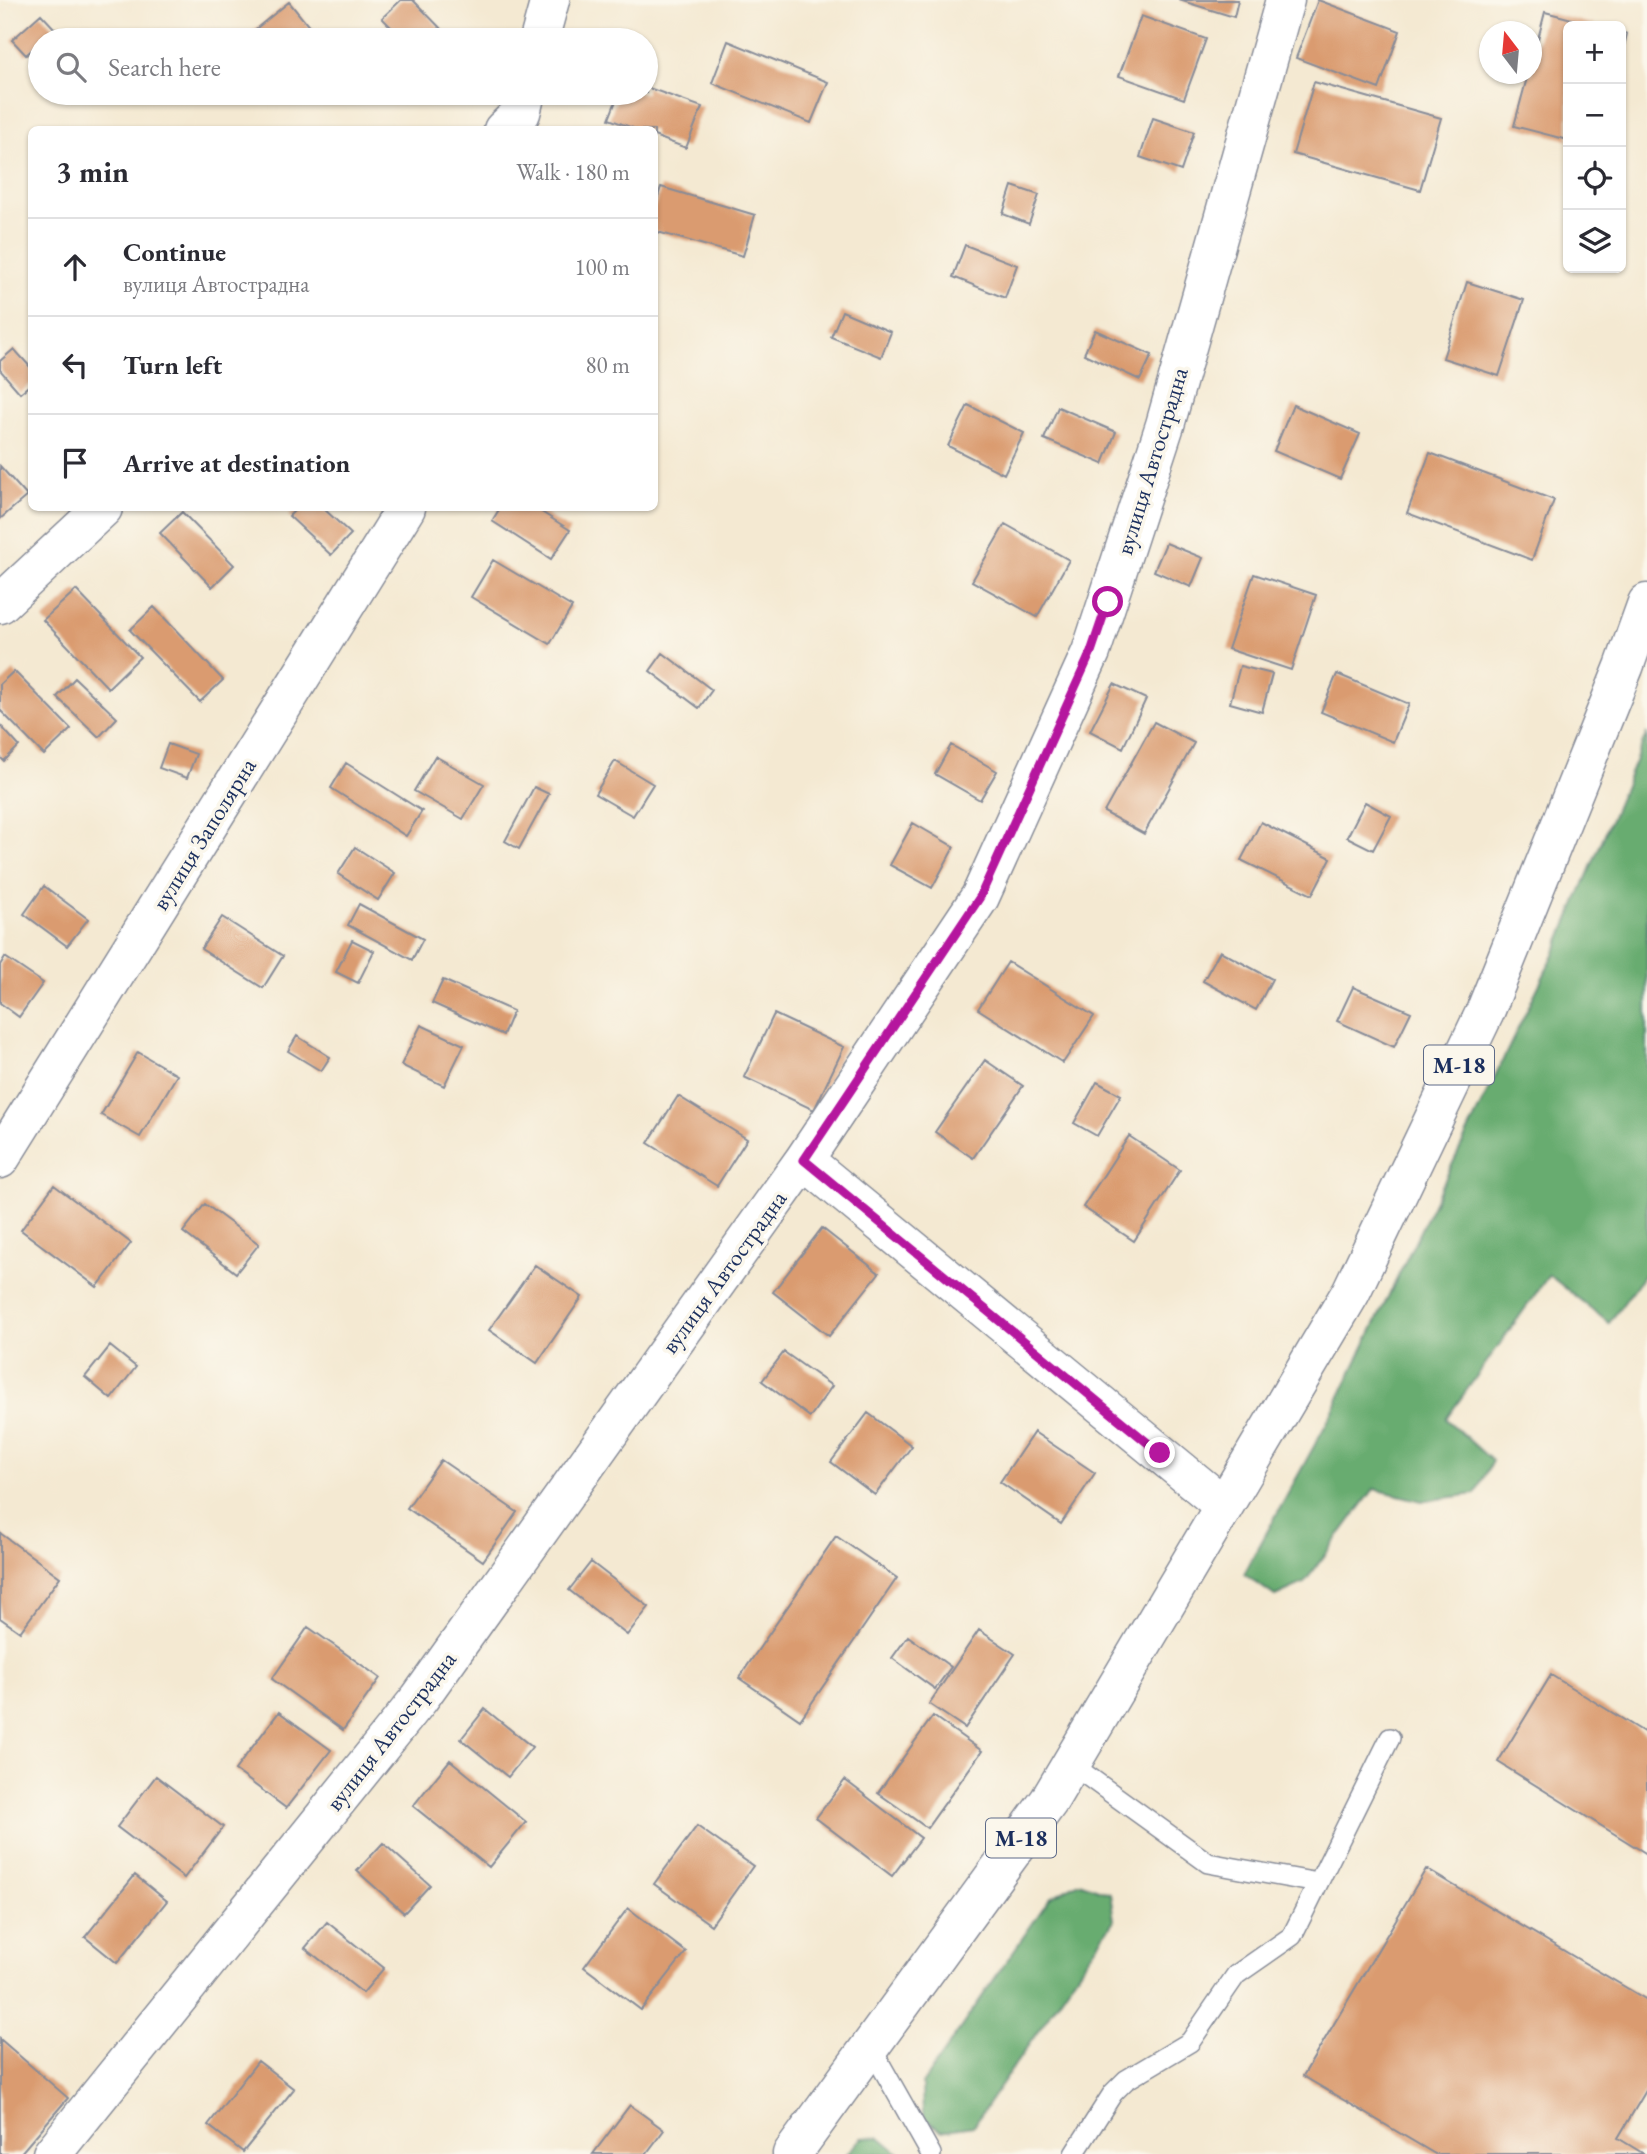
<!DOCTYPE html>
<meta charset="utf-8">
<style>
body{margin:0;font-family:"EB Garamond",serif;background:#f7f7f7;color:#2b2b33}
.controls{position:absolute;right:21px;top:21px;display:grid;overflow:hidden;border-radius:10px;box-shadow:0 2px 5px #0004}
.controls button{width:63px;height:63px;display:grid;place-items:center;padding:0;border:0;border-bottom:2px solid #e1e1e2;background:#fff;color:#2b2b33;font:35px sans-serif}
.compass{position:absolute;left:1479px;top:21px;width:63px;height:63px;border-radius:50%;background:#fff;box-shadow:0 2px 5px #0004;rotate:344deg}
.stop{position:absolute;width:21px;height:21px;margin:-16px;border:5px solid #b5179e;border-radius:50%;background:#fff}
.stop.end{background:#b5179e;border-color:#fff;box-shadow:0 2px 7px #0008}
.list{margin:0;padding:0;list-style:none}
h2{display:flex;justify-content:space-between;align-items:center;height:91px;margin:0;padding:0 28px;font-size:30px}
h2 small{font-size:23px;font-weight:400;color:#7c7c81}
.list li{display:grid;grid-template-columns:46px 1fr auto;gap:21px;align-items:center;box-sizing:border-box;height:98px;padding:0 28px;border-top:2px solid #e1e1e2}
.list b{display:block;font-size:26px;white-space:nowrap}
.list p{margin:0;font-size:23px;white-space:nowrap;color:#7c7c81}
.list em{font-size:23px;font-style:normal;color:#7c7c81}
.icon{flex:none;width:38px;height:38px;fill:none;stroke:currentColor;stroke-width:2;stroke-linecap:round;stroke-linejoin:round}
.map{position:relative;flex:none;width:1647px;height:2154px;overflow:hidden}
.search{position:absolute;background:#fff;box-shadow:0 2px 5px #0004;left:28px;top:28px;width:630px;height:77px;display:flex;align-items:center;gap:18px;box-sizing:border-box;padding:0 24px;border-radius:38px;color:#7c7c81;font-size:26px}
.panel{position:absolute;background:#fff;box-shadow:0 2px 5px #0004;left:28px;top:126px;width:630px;height:385px;border-radius:10px}
.map>svg:first-child{display:block}
</style>
<div class="map">
<svg width="1647" height="2154" viewBox="0 0 1647 2154">
<rect width="100%" height="100%" fill="#fbf7ec"/>
<filter id="ink" filterUnits="userSpaceOnUse"><feTurbulence type="fractalNoise" baseFrequency=".0143" numOctaves="2"/><feDisplacementMap in="SourceGraphic" scale="14" xChannelSelector="R" yChannelSelector="G"/><feConvolveMatrix kernelMatrix="1 2 1 2 8 2 1 2 1" color-interpolation-filters="sRGB"/></filter>
<filter id="wash" filterUnits="userSpaceOnUse"><feTurbulence type="fractalNoise" baseFrequency=".00686" numOctaves="4" result="noise"/><feDisplacementMap in="SourceGraphic" scale="28" xChannelSelector="R" yChannelSelector="G"/><feGaussianBlur stdDeviation="1.57" result="paint"/><feColorMatrix in="noise" values="0 0 0 0 0 0 0 0 0 0 0 0 0 0 0 0 0 1.4 0 .05"/><feComposite in="paint" operator="in"/></filter>
<g filter="url(#wash)">
<rect width="100%" height="100%" fill="#f4e9d2"/>
<path fill="#68ac70" stroke="#426e67" stroke-width="2" d="M1647 733V1271L1609 1323 1549 1275 1446 1419 1492 1461 1475 1494 1422 1501 1374 1489 1304 1583 1275 1596 1244 1574 1330 1417 1557 948Z
M1079 1882 1110 1893 1114 1920 973 2126 941 2131 923 2117 922 2084 1050 1898Z
M880 2137 900 2154H847L861 2138Z"/>
<g id="blocks">
<path fill="#da9b6f" d="M401 0H413L452 40H404L382 18Z
M1179 0H1238L1234 17Z
M1318 0 1400 31 1379 89 1296 58Z
M289 2 320 40H242Z
M1545 12 1595 25 1568 26V140L1514 126 1528 74H1532V62Z
M41 14 55 29 26 55 12 40Z
M1141 16 1206 39 1184 99 1119 76Z
M1621 32 1627 34 1622 55 1621 54Z
M728 41 828 82 811 123 712 83Z
M1314 82 1441 118 1420 190 1293 154Z
M646 87 702 107 686 148 654 136V130H638L609 119 619 93H646Z
M1153 118 1194 132 1181 171 1140 157Z
M1012 186 1039 195 1029 224 1003 214Z
M661 187 755 215 743 256 654 231V209Z
M965 245 1017 265 1005 298 953 277Z
M1467 282 1524 300 1499 376 1443 358Z
M842 311 891 332 881 357 831 337Z
M1095 330 1152 355 1140 380 1084 354Z
M14 349 32 369V383L20 393 0 370V361Z
M968 405 1024 433 1004 474 948 446Z
M1293 405 1360 434 1340 479 1274 451Z
M1058 407 1116 432 1103 464 1044 439Z
M1430 453 1554 500 1532 560 1407 513Z
M0 466 27 496 0 519Z
M297 508H323L351 534 331 555 289 516Z
M500 508H535L570 530 551 559 492 521Z
M182 512 234 565 212 587 160 533Z
M1005 524 1069 560 1037 617 972 581Z
M1166 543 1203 558 1191 587 1154 571Z
M493 560 572 607 550 644 471 597Z
M1254 574 1316 595 1291 670 1228 649Z
M76 590 140 657 108 688 43 620Z
M154 607 223 680 200 702 130 630Z
M663 653 712 690 699 708 650 671Z
M1240 666 1272 674 1262 712 1230 703Z
M14 671 71 729 44 755 0 710V684Z
M1337 674 1409 704 1393 742 1321 712Z
M75 678 117 718 99 737 57 697Z
M1114 684 1146 699 1123 748 1090 731Z
M1154 722 1194 743 1144 834 1104 812Z
M0 725 19 746 4 761 0 757Z
M168 744 196 754 187 778 159 768Z
M951 745 997 771 980 800 935 774Z
M435 756 484 784 463 819 414 791Z
M615 761 653 784 633 816 595 794Z
M346 763 422 811 406 836 331 788Z
M534 787 549 794 519 849 505 841Z
M1365 802 1391 816 1373 850 1347 837Z
M1261 822 1331 858 1312 895 1241 860Z
M913 823 954 847 932 888 890 865Z
M355 847 395 873 378 900 338 874Z
M44 886 88 919 67 946 24 914Z
M359 904 423 939 412 960 348 925Z
M222 917 283 956 263 988 201 949Z
M352 940 374 951 358 983 336 972Z
M1220 951 1272 979 1256 1010 1203 981Z
M5 957 43 983 19 1017 0 1003V965Z
M1008 962 1094 1016 1063 1063 978 1009Z
M443 980 513 1011 503 1035 432 1003Z
M1353 987 1411 1012 1394 1047 1337 1021Z
M774 1014 844 1047 814 1110 744 1077Z
M421 1025 464 1045 444 1086 401 1065Z
M297 1036 330 1057 321 1071 288 1051Z
M138 1052 177 1075 140 1137 101 1115Z
M985 1060 1023 1086 973 1158 935 1132Z
M1097 1082 1121 1095 1097 1136 1074 1123Z
M678 1096 747 1139 717 1186 648 1143Z
M1129 1136 1180 1170 1134 1241 1083 1207Z
M54 1185 131 1243 97 1287 21 1230Z
M205 1204 259 1244 236 1273 183 1232Z
M822 1228 879 1273 829 1336 773 1292Z
M535 1265 582 1297 537 1363 489 1330Z
M110 1346 136 1367 111 1399 85 1377Z
M784 1352 832 1386 810 1417 762 1381Z
M868 1413 912 1446 875 1495 831 1462Z
M1034 1432 1095 1473 1061 1524 1000 1482Z
M441 1460 517 1512 483 1561 407 1508Z
M0 1533 60 1577 20 1632 0 1618Z
M836 1536 897 1578 800 1720 739 1678Z
M591 1562 649 1607 627 1635 569 1590Z
M308 1627 380 1678 343 1730 272 1679Z
M979 1630 1015 1654 965 1728 929 1704Z
M908 1636 951 1667 935 1689 892 1658Z
M1551 1675 1647 1734V1854L1498 1762Z
M485 1709 532 1747 508 1777 461 1739Z
M279 1712 331 1750 286 1808 235 1770Z
M933 1716 982 1751 927 1828 878 1793Z
M450 1760 526 1822 489 1867 413 1806Z
M156 1776 223 1827 184 1878 117 1827Z
M845 1780 921 1838 892 1876 816 1818Z
M697 1826 753 1866 711 1925 654 1884Z
M383 1843 430 1885 404 1913 357 1871Z
M1426 1869 1647 2000V2089L1618 2138 1644 2154H1435L1303 2076Z
M135 1875 167 1901 117 1963 85 1937Z
M628 1908 686 1952 641 2010 584 1967Z
M327 1922 384 1968 363 1993 305 1948Z
M0 2039 68 2098 20 2154H0Z
M258 2061 294 2089 243 2152 208 2125Z
M630 2105 664 2130 646 2154H593Z"/>
</g>
</g>
<g filter="url(#ink)">
<use href="#blocks" fill-opacity="0" stroke="#888c98" stroke-width="2"/>
<g fill="none" stroke-linecap="round" stroke-linejoin="round">
<defs>
<path id="lane" d="M1071 1764 1208 1863 1318 1883
M870 2046 931 2154
M1074 2154 1113 2093 1126 2080 1190 2042 1236 1975 1292 1936 1390 1738"/>
<path id="street" d="M539 40 550 0
M503 130 521 113 526 93
M0 604 103 508
M0 1159 406 508
M804 1160 1223 1505
M52 2154 419 1699 804 1160 980 897 1091 652 1165 425 1285 0"/>
<path id="highway" d="M792 2154 1049 1801 1351 1292 1485 1012 1624 667 1647 603"/>
</defs>
<use href="#lane" stroke="#888c98" stroke-width="22"/>
<use href="#street" stroke="#888c98" stroke-width="41"/>
<use href="#highway" stroke="#888c98" stroke-width="41"/>
<use href="#lane" stroke="#fff" stroke-width="19"/>
<use href="#street" stroke="#fff" stroke-width="38"/>
<use href="#highway" stroke="#fff" stroke-width="38"/>
</g>
</g>
<g fill="none" stroke-linecap="round" stroke-linejoin="round" filter="url(#ink)">
<path stroke="#b5179e" stroke-width="9" d="M1108 602 1091 652 980 897 804 1160 1160 1453"/>
</g>
<g text-anchor="middle" stroke-width="7" stroke-linejoin="round" paint-order="stroke">
<g fill="#fbf7ec" stroke="#5e6b89" stroke-width="2">
<rect x="1424" y="1045.5" width="70" height="39" rx="5"/>
<rect x="986" y="1818.5" width="70" height="39" rx="5"/>
</g>
<g font-size="23" font-weight="bold" fill="#1b2f5e">
<text x="1459" y="1073">М-18</text>
<text x="1021" y="1846">М-18</text>
</g>
<g font-size="24" fill="#1b2f5e" stroke="#fbf7ec">
<text transform="translate(1152 461) rotate(-73)" y="8">вулиця Автострадна</text>
<text transform="translate(204 834) rotate(-58)" y="8">вулиця Заполярна</text>
<text transform="translate(724 1272) rotate(-54)" y="8">вулиця Автострадна</text>
<text transform="translate(391 1731) rotate(-52)" y="8">вулиця Автострадна</text>
</g>
</g>
</svg>
<div class="controls">
<button>+</button>
<button>−</button>
<button><svg class="icon" aria-label="locate" viewBox="0 0 24 24"><circle cx="12" cy="12" r="6"/><path d="M12 2v4M12 18v4M2 12h4M18 12h4"/></svg></button>
<button><svg class="icon" aria-label="layers" viewBox="0 0 24 24"><path d="M12 4l9 5-9 5-9-5zM3 14l9 5 9-5"/></svg></button>
</div>
<svg class="compass" viewBox="-18 -18 36 36"><path d="M0-13l5 13h-10z" fill="#e53935"/><path d="M0 13l5-13h-10z" fill="#7c7c81"/></svg>
<div class="stop" style="left:1108px;top:602px"></div>
<div class="stop end" style="left:1160px;top:1453px"></div>
<div class="search"><svg class="icon" aria-label="search" viewBox="0 0 24 24"><circle cx="10" cy="10" r="6"/><path d="M15 15l6 6"/></svg>Search here</div>
<section class="panel">
<h2>3 min<small>Walk · 180 m</small></h2>
<ul class="list">
<li><svg class="icon" aria-label="ahead" viewBox="0 0 24 24"><path d="M12 20V5M6 11l6-6 6 6"/></svg><div><b>Continue</b><p>вулиця Автострадна</p></div><em>100 m</em></li>
<li><svg class="icon" aria-label="left" viewBox="0 0 24 24"><path d="M17 20v-9H6M10 6l-5 5 5 5"/></svg><div><b>Turn left</b></div><em>80 m</em></li>
<li><svg class="icon" aria-label="arrive" viewBox="0 0 24 24"><path d="M6 21V4h12l-3 4 3 4H6"/></svg><div><b>Arrive at destination</b></div></li>
</ul>
</section>
</div>
